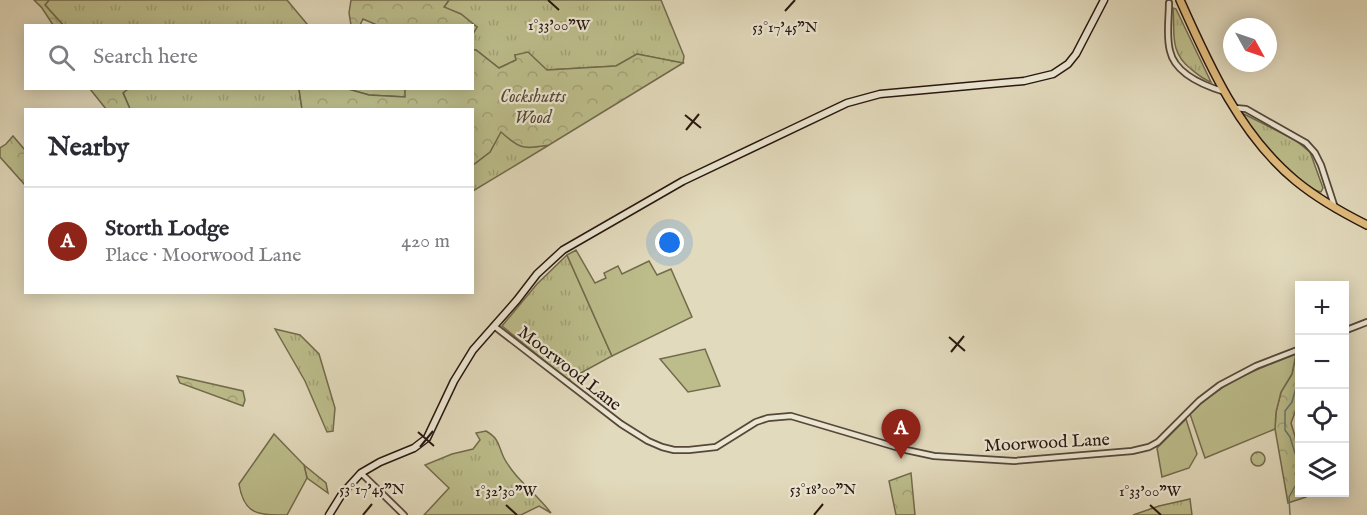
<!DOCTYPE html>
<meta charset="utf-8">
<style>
body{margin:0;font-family:"IM FELL English",serif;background:#f2f2f3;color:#2b2b33}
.controls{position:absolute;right:18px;bottom:18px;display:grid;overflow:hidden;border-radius:0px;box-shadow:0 3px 15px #0003}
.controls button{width:54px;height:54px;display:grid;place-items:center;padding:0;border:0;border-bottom:2px solid #e1e1e2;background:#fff;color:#2b2b33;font:30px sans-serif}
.compass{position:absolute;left:1223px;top:18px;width:54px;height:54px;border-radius:50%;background:#fff;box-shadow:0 3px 15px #0003;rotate:130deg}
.you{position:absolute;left:670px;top:243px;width:21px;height:21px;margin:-15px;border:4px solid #fff;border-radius:50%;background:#1a73e8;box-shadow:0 0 0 9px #1a73e833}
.badge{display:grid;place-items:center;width:39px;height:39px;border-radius:50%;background:#8f2418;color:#fff;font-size:20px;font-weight:700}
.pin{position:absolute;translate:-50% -50px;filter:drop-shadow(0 2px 3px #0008)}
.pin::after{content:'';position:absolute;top:32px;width:21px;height:18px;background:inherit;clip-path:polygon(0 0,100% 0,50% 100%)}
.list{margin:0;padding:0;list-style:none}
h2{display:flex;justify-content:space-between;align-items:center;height:78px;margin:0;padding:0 24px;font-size:26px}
h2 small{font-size:20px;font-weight:400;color:#7c7c81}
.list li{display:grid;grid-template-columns:39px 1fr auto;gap:18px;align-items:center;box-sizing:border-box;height:108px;padding:0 24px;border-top:2px solid #e1e1e2}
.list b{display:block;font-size:22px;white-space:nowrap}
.list p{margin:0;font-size:20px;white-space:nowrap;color:#7c7c81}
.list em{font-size:20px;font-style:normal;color:#7c7c81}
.icon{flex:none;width:33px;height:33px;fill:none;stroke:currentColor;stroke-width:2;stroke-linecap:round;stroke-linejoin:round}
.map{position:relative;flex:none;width:1367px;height:515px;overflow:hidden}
.search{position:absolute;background:#fff;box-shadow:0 3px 15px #0003;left:24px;top:24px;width:450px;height:66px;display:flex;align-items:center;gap:15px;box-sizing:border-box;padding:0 21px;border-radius:0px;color:#7c7c81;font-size:22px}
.panel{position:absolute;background:#fff;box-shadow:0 3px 15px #0003;left:24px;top:108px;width:450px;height:186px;border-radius:0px}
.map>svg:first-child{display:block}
</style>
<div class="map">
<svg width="1367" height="515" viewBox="0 0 1367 515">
<defs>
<pattern id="grass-tufts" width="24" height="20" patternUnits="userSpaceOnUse" patternTransform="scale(1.5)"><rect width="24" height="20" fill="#bcbd8b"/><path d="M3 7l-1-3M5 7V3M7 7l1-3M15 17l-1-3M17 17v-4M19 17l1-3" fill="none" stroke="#a2a277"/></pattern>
<pattern id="forest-crowns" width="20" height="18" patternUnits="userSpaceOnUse" patternTransform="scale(1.5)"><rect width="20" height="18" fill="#bcbd8b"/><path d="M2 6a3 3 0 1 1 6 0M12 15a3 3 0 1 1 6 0" fill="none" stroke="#a2a277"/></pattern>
</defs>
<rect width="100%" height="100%" fill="#e2dabc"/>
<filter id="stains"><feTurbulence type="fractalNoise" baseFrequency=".00333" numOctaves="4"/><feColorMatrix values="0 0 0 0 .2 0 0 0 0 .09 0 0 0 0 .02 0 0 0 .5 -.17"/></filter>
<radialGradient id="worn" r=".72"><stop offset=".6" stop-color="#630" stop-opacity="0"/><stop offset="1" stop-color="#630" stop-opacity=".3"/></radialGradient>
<path fill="url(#grass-tufts)" stroke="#726a4d" stroke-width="1.5" d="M49 0H287L307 24 305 26 63 25 45 5Z
M449 0H661L684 56 683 63 637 54 616 66 546 70 515 55 516 60 499 68 476 50H473V34L477 27 444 7Z
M1173 8 1176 9 1211 82C1204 80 1197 74 1191 69 1169 52 1175 33 1173 8Z
M128 88 299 89 302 109H130L123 92Z
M348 89H405L406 97 369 95Z
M1242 113 1295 140 1310 152 1323 188 1321 192C1298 187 1254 134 1242 113Z
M501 131C519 149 525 149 549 145L473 191V165L490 152Z
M567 255 612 356 568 380 502 326 537 284Z
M275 329 300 335 319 354 335 408 333 431 327 432 305 381Z
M486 431C500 439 498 446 504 458 515 479 537 494 551 513L539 506 521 515H424L449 488 425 465 452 454 473 449 480 440 476 433Z
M1190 499 1192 515H1133L1159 506Z"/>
<path fill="url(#forest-crowns)" stroke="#726a4d" stroke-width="1.5" d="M34 0H49L45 5 63 25H53L42 8Z
M351 0H449L444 7 461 14 477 27 473 34 472 26 377 25 363 19 360 25H351L349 13Z
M473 50H476L499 68 516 60 515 55 528 52 547 70 616 66 637 54 683 63 549 145C523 149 521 150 501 132L490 152 473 165 472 110 302 109 299 89H348L369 95 405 97V89L472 88Z
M90 89H128L123 93 130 109H106Z
M13 136 25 150V185L0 157V148L6 144Z
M1299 353V402L1291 423 1299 449 1300 492 1304 493 1306 497 1288 503 1275 429 1276 412 1281 392 1292 374 1296 354Z
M177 376 243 391 245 400 243 406 180 383Z
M1251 459a7 7 0 1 1 14 0a7 7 0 1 1-14 0Z
M304 465 326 483 328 493 307 478Z
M911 473 915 515H896L889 481Z"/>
<path fill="#bcbd8b" stroke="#726a4d" stroke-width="1.5" d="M576 250 595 283 606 278 604 273 618 266 622 274 649 261 657 275 671 269 692 317 612 356 567 255Z
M705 349 720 386 688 392 660 359Z
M1296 354 1292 374 1281 392 1276 412 1275 429 1205 458 1190 414C1219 383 1257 369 1296 354Z
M1186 419 1197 454 1189 468 1162 477 1157 448Z
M274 434 304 465 307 478 287 515C258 515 244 515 239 484Z"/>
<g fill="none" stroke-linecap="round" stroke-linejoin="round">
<path stroke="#697970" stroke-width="1.5" d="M1290 515 1289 497 1298 481 1295 474 1299 466 1290 437 1285 430V411L1292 402 1300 373"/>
<defs>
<path id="minor" d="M1169 3C1169 19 1166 36 1170 51 1175 74 1205 86 1225 92
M1235 108 1246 109 1306 143 1315 153 1321 165 1335 208
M494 326 621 424 648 441 662 447 674 450H689L716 447 756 422 768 418 791 416 906 450 934 456 1014 461 1132 451 1149 447 1158 442 1199 401 1220 385 1256 366 1300 349
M1344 331 1367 322
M361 473 404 515"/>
<path id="secondary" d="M329 515 342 494 361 473 380 462 414 448 427 438 454 381 473 350 517 300 537 274 563 250 683 181 847 103 880 94 1024 81 1053 74 1068 64 1076 54 1104 0"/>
<path id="primary" d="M1180 0C1209 65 1240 135 1296 181 1318 199 1343 213 1367 225"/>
</defs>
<use href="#minor" stroke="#56473a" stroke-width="8"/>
<use href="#secondary" stroke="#27160f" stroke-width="9"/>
<use href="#primary" stroke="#27160f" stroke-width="10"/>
<use href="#minor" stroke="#ece7d3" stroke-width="4.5"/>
<use href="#secondary" stroke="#ece7d3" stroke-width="6"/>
<use href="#primary" stroke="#e1bd7e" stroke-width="7"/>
</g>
<path fill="none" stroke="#27160f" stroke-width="2" d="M548 0 559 10M785 11 795 0M685 115 701 128M686 130 699 114M949 337 965 351M951 352 964 336M418 432 434 446M420 447 433 431M506 505 517 515M1150 505 1161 515M363 515 372 504M814 515 823 504"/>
<g text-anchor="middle" stroke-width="4.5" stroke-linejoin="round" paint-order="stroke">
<g font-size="18" font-style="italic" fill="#544834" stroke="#ece7d3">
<text x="533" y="102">Cockshutts<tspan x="533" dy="21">Wood</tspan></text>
</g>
<g font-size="18" fill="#27160f" stroke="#ece7d3">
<text transform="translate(570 368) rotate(38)" y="6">Moorwood Lane</text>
<text transform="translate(1047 442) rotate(-3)" y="6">Moorwood Lane</text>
</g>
</g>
<g font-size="15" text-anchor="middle" fill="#27160f" stroke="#ece7d3" stroke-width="4.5" stroke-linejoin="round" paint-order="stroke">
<text x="559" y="30">1°33'00"W</text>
<text x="785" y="32">53°17'45"N</text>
<text x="372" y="494">53°17'45"N</text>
<text x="823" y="494">53°18'00"N</text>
<text x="506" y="496">1°32'30"W</text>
<text x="1150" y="496">1°33'00"W</text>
</g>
<rect width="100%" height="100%" filter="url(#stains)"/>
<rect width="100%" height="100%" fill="url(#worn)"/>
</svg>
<div class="controls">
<button>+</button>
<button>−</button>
<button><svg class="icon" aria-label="locate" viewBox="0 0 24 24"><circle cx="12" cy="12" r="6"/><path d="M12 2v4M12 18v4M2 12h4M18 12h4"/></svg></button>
<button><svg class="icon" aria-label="layers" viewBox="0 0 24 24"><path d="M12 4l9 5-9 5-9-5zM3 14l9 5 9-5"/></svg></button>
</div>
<svg class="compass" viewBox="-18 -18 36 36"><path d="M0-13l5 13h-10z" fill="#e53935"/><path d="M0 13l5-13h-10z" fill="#7c7c81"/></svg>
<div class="you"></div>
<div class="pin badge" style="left:901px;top:459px">A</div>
<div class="search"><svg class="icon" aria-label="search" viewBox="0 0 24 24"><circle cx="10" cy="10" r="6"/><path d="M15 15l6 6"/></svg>Search here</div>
<section class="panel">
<h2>Nearby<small></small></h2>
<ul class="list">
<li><span class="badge">A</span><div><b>Storth Lodge</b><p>Place · Moorwood Lane</p></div><em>420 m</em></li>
</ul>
</section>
</div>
